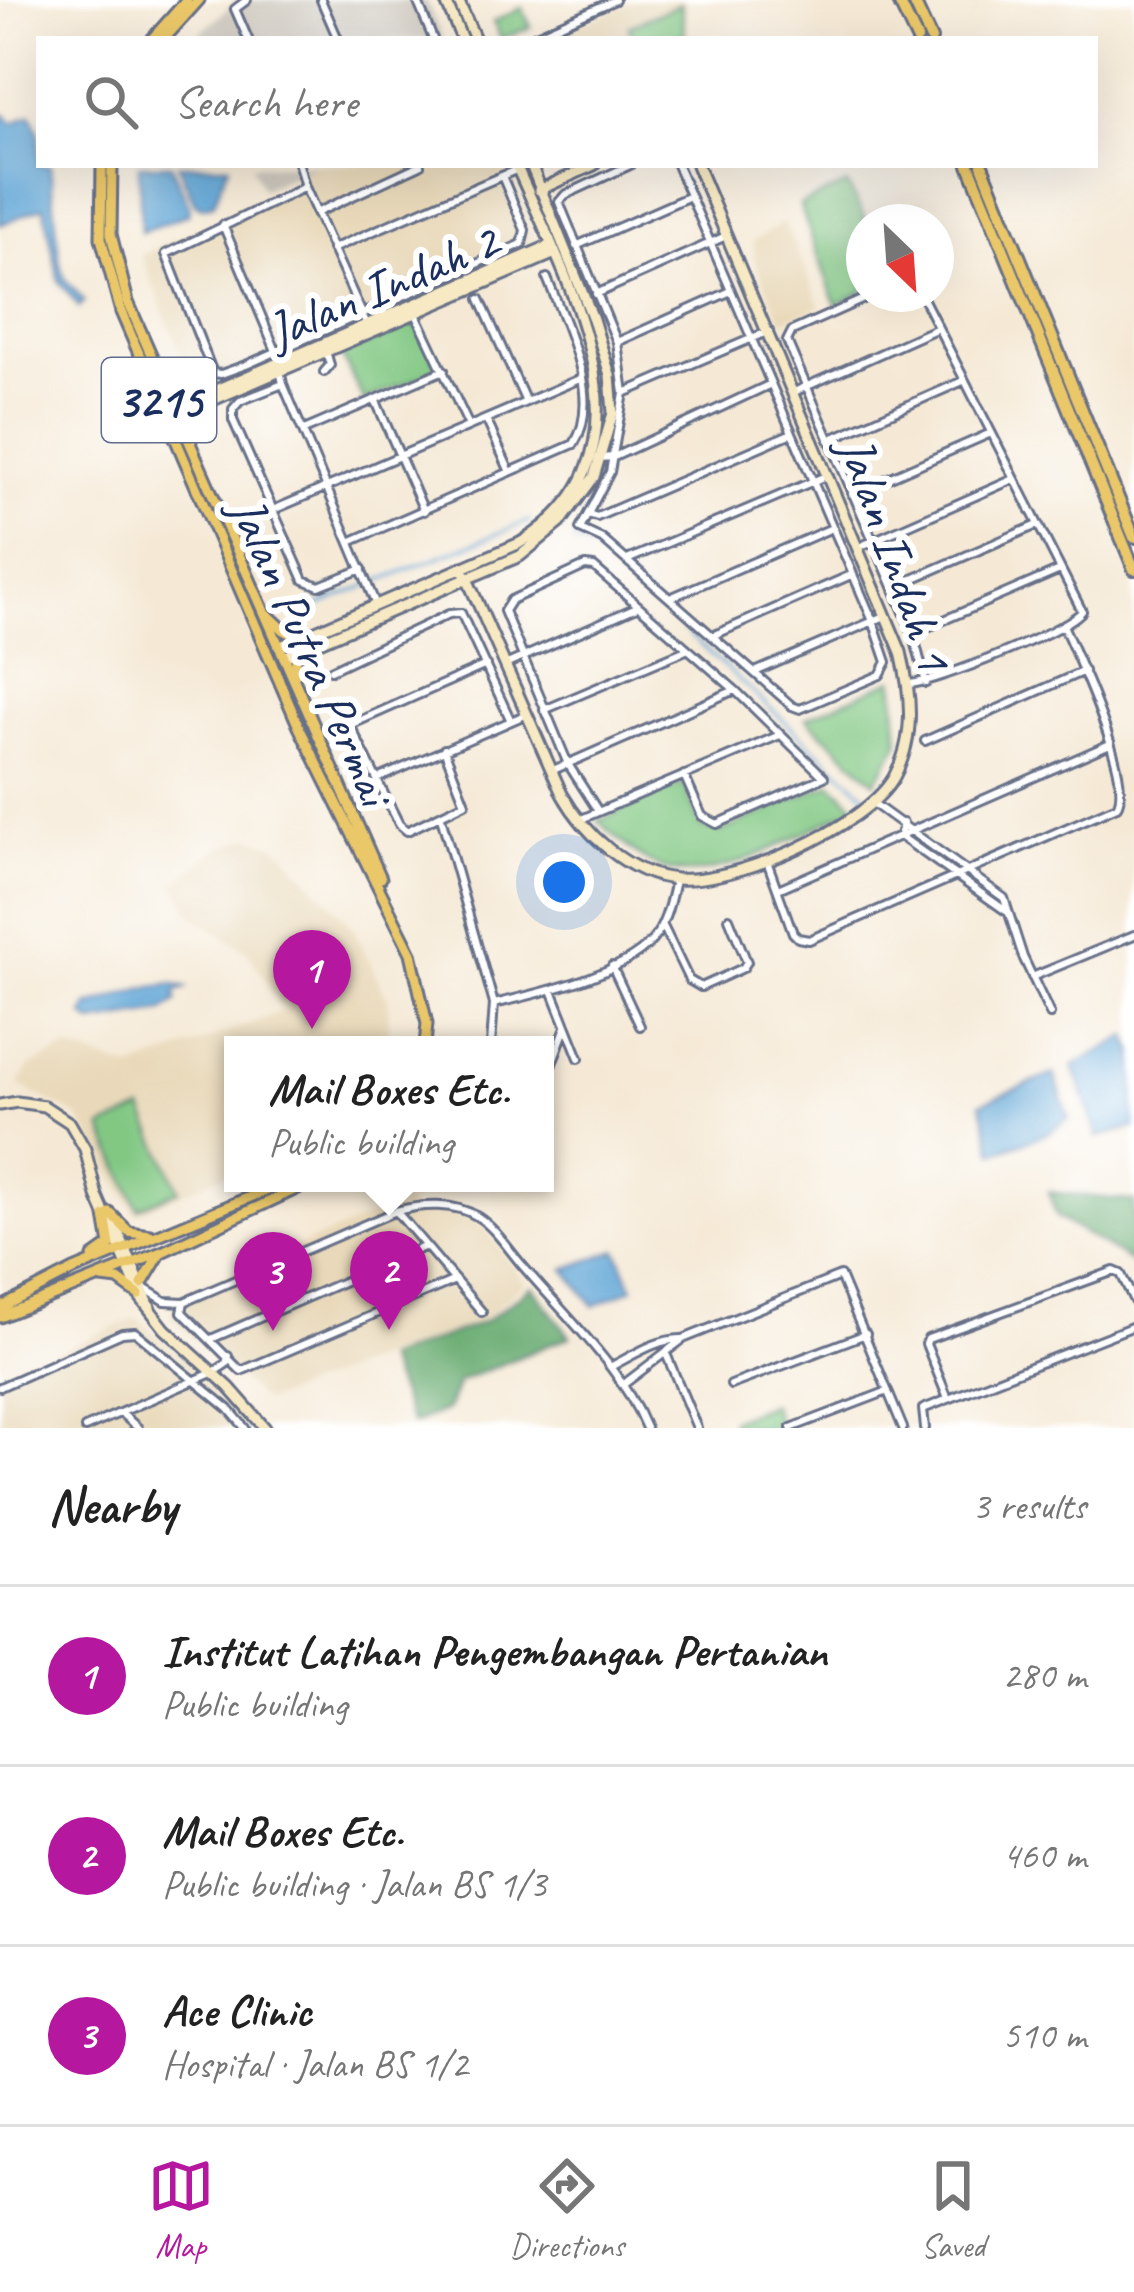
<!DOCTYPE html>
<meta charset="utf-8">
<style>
body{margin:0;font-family:Caveat,sans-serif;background:#f2f2f2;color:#222}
.compass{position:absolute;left:846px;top:204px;width:108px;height:108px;border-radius:50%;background:#fff;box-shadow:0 12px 48px #0002;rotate:155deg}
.you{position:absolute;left:564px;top:882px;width:42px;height:42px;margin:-30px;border:9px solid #fff;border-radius:50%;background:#1a73e8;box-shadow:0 0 0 18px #1a73e833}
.badge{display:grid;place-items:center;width:78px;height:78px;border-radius:50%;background:#b5179e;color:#fff;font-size:39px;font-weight:700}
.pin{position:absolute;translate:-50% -99px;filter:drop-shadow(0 3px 6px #0008)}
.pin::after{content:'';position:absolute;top:63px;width:42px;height:36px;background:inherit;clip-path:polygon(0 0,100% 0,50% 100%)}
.popup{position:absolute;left:224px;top:1036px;width:330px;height:156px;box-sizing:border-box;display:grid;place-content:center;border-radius:0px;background:#fff;filter:drop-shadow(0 3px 9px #0005);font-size:39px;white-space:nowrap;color:#767676}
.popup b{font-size:45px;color:#222}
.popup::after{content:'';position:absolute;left:50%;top:100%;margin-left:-24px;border:24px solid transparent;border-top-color:#fff}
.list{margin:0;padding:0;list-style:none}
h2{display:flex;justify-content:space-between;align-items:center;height:156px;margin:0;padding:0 48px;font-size:51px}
h2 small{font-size:39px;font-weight:400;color:#767676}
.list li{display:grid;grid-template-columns:78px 1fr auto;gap:36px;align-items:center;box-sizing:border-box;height:180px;padding:0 48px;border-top:3px solid #e0e0e0}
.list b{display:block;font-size:45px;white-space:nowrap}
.list p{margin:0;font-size:39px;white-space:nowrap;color:#767676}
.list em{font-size:39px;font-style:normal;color:#767676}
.icon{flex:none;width:66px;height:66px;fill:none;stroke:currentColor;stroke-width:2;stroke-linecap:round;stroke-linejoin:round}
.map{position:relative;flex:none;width:1134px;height:1428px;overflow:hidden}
.search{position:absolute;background:#fff;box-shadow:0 12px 48px #0002;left:36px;right:36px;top:36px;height:132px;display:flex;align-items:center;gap:30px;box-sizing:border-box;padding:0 42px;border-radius:0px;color:#767676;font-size:45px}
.sheet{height:696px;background:#fff}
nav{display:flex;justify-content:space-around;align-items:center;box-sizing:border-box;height:168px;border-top:3px solid #e0e0e0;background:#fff;font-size:33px;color:#767676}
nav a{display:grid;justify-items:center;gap:6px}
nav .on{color:#b5179e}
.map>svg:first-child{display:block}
</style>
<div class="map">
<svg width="1134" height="1428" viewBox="0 0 1134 1428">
<rect width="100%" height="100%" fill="#fff"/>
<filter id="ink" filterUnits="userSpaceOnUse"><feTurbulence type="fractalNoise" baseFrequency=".00833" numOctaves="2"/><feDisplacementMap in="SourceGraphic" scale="24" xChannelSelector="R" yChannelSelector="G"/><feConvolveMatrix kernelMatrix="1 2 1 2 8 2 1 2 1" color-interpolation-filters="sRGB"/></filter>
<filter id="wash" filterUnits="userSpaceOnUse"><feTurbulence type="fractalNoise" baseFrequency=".004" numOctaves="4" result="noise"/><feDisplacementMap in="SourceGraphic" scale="48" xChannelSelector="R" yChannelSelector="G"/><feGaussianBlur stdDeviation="2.7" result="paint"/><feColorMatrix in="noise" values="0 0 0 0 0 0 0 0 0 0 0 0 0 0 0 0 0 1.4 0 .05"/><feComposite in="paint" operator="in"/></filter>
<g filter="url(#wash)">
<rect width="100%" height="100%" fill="#f5e9d5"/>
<path fill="#e9d9ba" d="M638 0H683L688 39H545Z
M317 165H507L539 244 196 393 141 255 300 183 297 174Z
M784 222 821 306 782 321 755 262 753 241Z
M251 837 277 846 353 927 388 1000 389 1045H233V1170L135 1214 78 1116 18 1085 31 1066 68 1048 131 1069 284 1011 248 952 193 916 174 884 223 846Z
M407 1202 411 1210 451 1212 472 1219 486 1229 525 1283 483 1319 265 1402 172 1319 171 1299Z
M136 1318 200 1368 259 1428H0V1376Z"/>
<path fill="#c9c3b8" d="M237 0H426L443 39H194Z
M251 165H317L262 189Z"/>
<path fill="#82c883" stroke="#4e7c70" stroke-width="3" d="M681 4 685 39H633L629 26Z
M522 8 531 27 501 39 493 22Z
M847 184 867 222H864V291L836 305 800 205Z
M416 322 439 369 364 401 341 354Z
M894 679 899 743 875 782 806 718Z
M683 783 701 827 721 831 831 783 856 806C810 829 718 887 665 869 640 861 617 838 598 821Z
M143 1110 179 1190 138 1208 102 1128Z
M771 1404 781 1428H734L731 1420Z"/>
<path fill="#69ac71" stroke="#426e68" stroke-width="3" d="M1048 1192 1134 1201V1264L1057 1217Z
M532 1286 570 1336 458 1382 447 1410 412 1424 385 1359 486 1321Z"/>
<path fill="#5fa5d5" stroke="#3d6a9a" stroke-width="3" d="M5 114 13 123 31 114 39 133V165H50L60 264 65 279 84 301 79 307 59 281 44 206 0 225V116Z
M139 165H171L189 206 188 214 141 232Z
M178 165H229L213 204 203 207 195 204Z
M173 984 186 988 175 993 177 1001 162 1012 92 1023 84 1016 88 1006 144 988Z
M1128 1036 1134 1052V1128L1098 1137 1073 1066Z
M1054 1074 1069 1118 1049 1133 994 1153 981 1103Z
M617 1250 633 1288 594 1306 565 1269Z"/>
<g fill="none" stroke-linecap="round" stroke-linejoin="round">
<path stroke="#5fa5d5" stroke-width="3" d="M573 541 598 552 867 796
M314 607 529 521"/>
</g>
</g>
<g filter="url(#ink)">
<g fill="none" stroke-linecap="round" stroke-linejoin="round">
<defs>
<path id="street" d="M247 0 235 9 248 39
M321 0 338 39
M417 0 433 39
M527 39 615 0
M299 165 305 187 368 327
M630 165 565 195 559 202 617 342 624 393 610 472 580 529 602 539 792 706 800 709 880 675 887 662 873 621 677 165
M305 187 166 254 213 373 221 374 246 365 522 244 525 230 502 176
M316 213 420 165
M223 225 276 351 283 384 376 605
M576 246 690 196
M332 249 518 169
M596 294 726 236
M875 294 792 331 787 341 913 633 926 683
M480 299 525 400
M416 314 469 426
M617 342 731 291
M324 372 330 365 326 351
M283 384 240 401 233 409V420L304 580 319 586 362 569
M794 392 938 328
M624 393 769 331
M375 399 424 511
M486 419 510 472
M304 430 444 370
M829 440 963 381
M599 458 614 457 771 384
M852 494 991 433
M273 510 582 378
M591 515 597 517 792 433
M352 541 574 444C603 398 565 323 547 278
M859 547 1014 479
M627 560 828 475
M894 587 1037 525
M670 598 832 528
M914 633 1060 570
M712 636 851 575
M505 665 639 606
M331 670 449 614 461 613 511 721
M755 672 885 616
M909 684C935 683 1068 630 1082 611L921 294
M544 710 686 650
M925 741 1084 671
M444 749 465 803 407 831 399 824 350 725 486 665
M551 771 735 690
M377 779 525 715
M874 804 1004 898 1023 957 1050 1014
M598 811 568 764 504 611 511 600 585 566 594 567 735 690 824 777 717 824 702 816 684 775
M441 817 494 1004 491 1045
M579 820 780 735
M903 823 900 836 1006 911
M767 861 793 933 798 938 809 940 1117 806C1134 779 1077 657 1063 625
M778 889 1110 744
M663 926 689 980 701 987 743 968 747 962 729 918
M612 966 640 1026
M1032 977 1134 935
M552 990 579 1058
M494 1004C539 993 631 974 657 934 667 918 671 898 675 880
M547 1077 565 1029
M396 1211 482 1312
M144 1288 165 1301 184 1302 396 1211C422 1204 455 1202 478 1217 495 1228 509 1250 522 1265 566 1317 620 1365 646 1428
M184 1302 182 1312 241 1371 455 1280
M211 1339 426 1246
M667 1356 697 1428
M610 1367C632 1356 658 1338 683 1339L840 1276 903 1428
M624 1384 683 1339
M731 1385 866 1334
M0 1387 122 1333 135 1332 229 1409 245 1428
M948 1399 926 1344 928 1339 1114 1271 1121 1274 1134 1301
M121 1413 138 1428
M85 1428 214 1372 226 1364 228 1356
M791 1428 888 1391
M925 1428 923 1409 1134 1326"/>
<path id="secondary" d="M445 0 462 39
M458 0 475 39
M539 190 594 165
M169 389 185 398 202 396 551 245
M191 441V415L201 405 555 253
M462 567 562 794C584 833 628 875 676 879 735 884 865 828 894 777 916 737 911 694 901 652L697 165
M279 647 520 543C668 453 567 282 516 165
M284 657 520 556 560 523 594 477 613 413 610 375 593 319 531 165
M0 1105 17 1102 44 1106 70 1123 85 1149 97 1196 141 1298 165 1329 229 1387 265 1428
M112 1217 150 1307"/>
<path id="primary" d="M152 39 187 0
M164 39 199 0
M102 165 101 238 121 312 299 727 411 953 427 1024 425 1045
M112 165 111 234 128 302 381 878
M268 615 284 630 300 638
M296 674V657L304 648
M110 1213 129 1232 150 1235
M93 1257 110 1245 105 1216
M102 1278 118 1280 139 1295
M142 1284 160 1254
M0 1308 74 1270 284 1183
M0 1317 164 1251 309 1183"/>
<path id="highway" d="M898 0 917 39
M913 0 931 39
M969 165 1134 569
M982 165 1134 537"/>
</defs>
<use href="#street" stroke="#677088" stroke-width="12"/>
<use href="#secondary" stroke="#677088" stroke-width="15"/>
<use href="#primary" stroke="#677088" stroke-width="15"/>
<use href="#highway" stroke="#677088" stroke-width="16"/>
<use href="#street" stroke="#fff" stroke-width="6"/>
<use href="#secondary" stroke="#f7e9c3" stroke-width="9"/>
<use href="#primary" stroke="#eac769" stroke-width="9"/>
<use href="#highway" stroke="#eac769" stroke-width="10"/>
</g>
</g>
<g text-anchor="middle" stroke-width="12" stroke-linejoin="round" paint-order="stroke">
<rect fill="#fff" stroke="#5f6d8e" stroke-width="3" x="102" y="358" width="114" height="84" rx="9"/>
<g font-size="48" font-weight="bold" fill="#1b2f5e">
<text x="159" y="417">3215</text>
</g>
<g font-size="51" fill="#1b2f5e" stroke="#fff">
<text transform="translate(382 285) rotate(-23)" y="18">Jalan Indah 2</text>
<text transform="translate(896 553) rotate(70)" y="18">Jalan Indah 1</text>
<text transform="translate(312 650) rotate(66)" y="18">Jalan Putra Permai</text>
</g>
</g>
</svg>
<svg class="compass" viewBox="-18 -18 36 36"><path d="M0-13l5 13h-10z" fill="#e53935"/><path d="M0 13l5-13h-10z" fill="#767676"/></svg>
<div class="you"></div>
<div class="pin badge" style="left:312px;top:1029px">1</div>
<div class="pin badge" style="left:389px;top:1330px">2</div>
<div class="popup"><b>Mail Boxes Etc.</b>Public building</div>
<div class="pin badge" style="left:273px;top:1331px">3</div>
<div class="search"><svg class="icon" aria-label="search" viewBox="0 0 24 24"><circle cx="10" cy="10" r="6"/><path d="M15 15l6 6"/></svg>Search here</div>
</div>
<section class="sheet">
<h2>Nearby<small>3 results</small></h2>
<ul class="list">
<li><span class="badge">1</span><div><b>Institut Latihan Pengembangan Pertanian</b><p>Public building</p></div><em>280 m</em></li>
<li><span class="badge">2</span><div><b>Mail Boxes Etc.</b><p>Public building · Jalan BS 1/3</p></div><em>460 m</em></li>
<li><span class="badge">3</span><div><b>Ace Clinic</b><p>Hospital · Jalan BS 1/2</p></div><em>510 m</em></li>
</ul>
</section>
<nav>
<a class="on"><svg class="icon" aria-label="map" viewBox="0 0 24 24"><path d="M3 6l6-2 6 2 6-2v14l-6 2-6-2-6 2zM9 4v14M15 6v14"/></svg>Map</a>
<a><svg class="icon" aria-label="directions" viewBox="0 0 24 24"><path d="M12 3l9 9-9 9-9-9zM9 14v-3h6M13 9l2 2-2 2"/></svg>Directions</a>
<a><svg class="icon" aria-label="saved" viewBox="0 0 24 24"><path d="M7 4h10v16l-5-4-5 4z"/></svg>Saved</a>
</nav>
